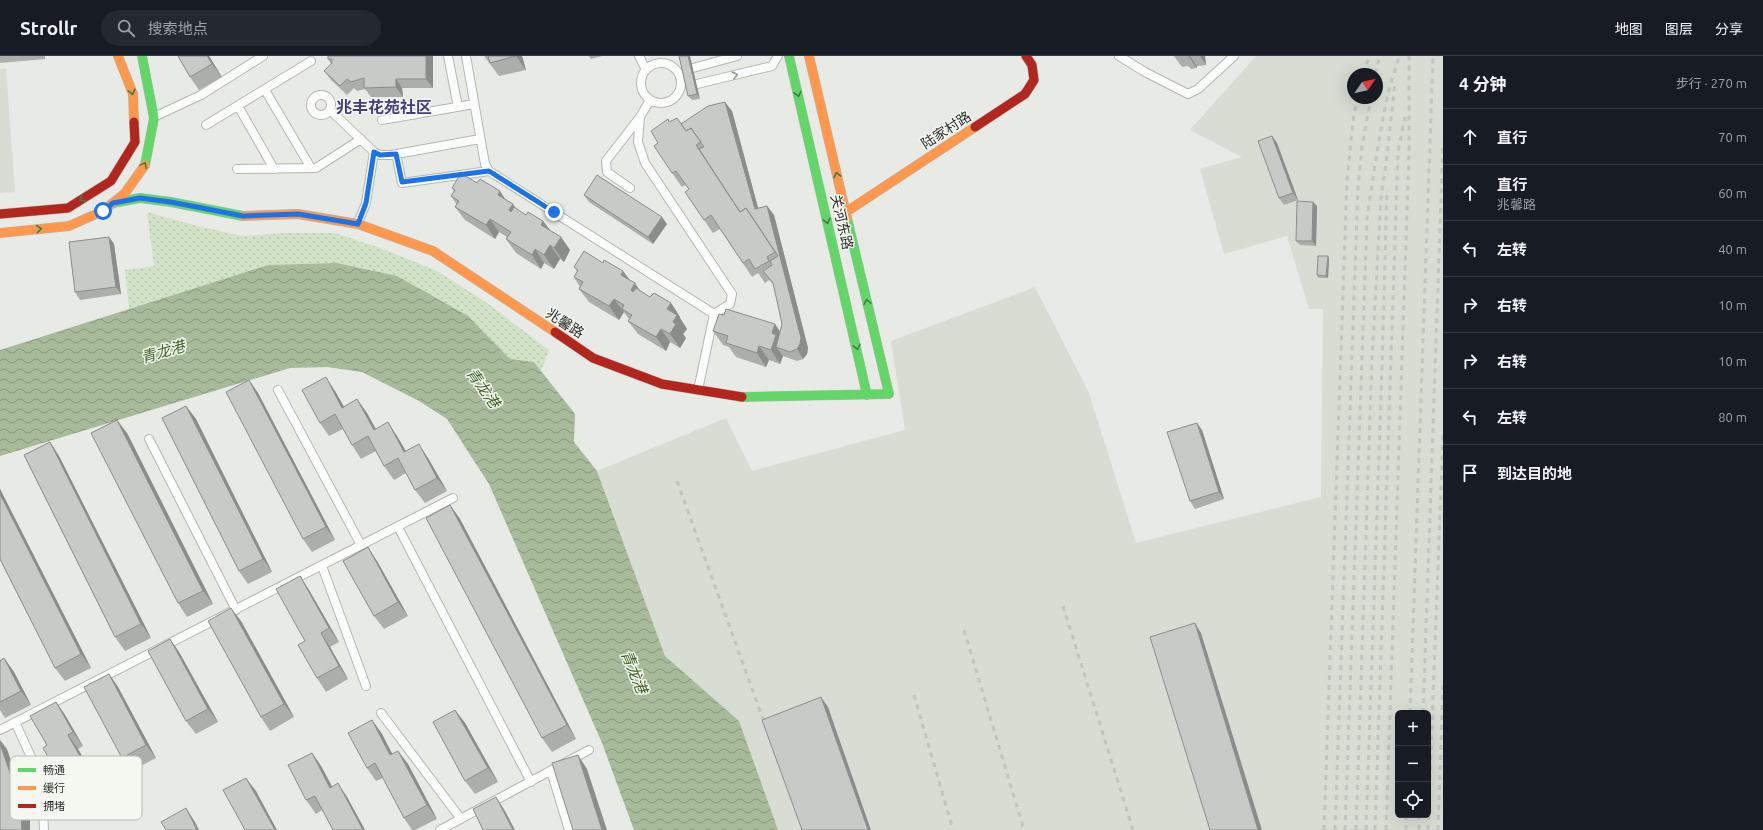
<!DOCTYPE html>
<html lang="zh">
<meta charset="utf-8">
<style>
body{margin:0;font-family:Ubuntu,"Noto Sans SC",sans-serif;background:#242831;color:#f1f3f6}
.controls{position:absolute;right:12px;bottom:12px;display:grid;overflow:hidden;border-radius:6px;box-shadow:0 4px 16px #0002}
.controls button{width:36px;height:36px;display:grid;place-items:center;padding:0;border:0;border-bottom:1px solid #363941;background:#171b24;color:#f1f3f6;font:20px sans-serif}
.compass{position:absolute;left:1347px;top:12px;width:36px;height:36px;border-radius:50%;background:#171b24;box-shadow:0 4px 16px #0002;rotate:56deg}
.stop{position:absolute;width:12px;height:12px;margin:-9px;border:3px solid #1a73e8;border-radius:50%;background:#fff}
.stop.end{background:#1a73e8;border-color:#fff;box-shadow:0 1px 4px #0008}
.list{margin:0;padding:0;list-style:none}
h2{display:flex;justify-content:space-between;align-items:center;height:52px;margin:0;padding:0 16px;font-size:17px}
h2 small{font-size:13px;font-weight:400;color:#9ea1a6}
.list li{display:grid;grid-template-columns:26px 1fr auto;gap:12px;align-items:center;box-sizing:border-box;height:56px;padding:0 16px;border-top:1px solid #363941}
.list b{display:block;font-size:15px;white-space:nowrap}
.list p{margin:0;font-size:13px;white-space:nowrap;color:#9ea1a6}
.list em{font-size:13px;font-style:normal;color:#9ea1a6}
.icon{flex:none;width:22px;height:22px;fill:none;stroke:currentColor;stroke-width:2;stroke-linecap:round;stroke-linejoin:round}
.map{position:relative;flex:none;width:1443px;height:774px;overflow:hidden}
header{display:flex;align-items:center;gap:24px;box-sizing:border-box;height:56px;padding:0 20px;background:#171b24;border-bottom:1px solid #363941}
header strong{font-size:19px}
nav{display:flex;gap:22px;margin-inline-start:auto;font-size:14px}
.search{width:280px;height:36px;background:#242831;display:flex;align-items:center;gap:10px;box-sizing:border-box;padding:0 14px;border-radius:22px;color:#9ea1a6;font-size:15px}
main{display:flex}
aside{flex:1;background:#171b24}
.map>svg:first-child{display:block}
</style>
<header>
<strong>Strollr</strong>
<div class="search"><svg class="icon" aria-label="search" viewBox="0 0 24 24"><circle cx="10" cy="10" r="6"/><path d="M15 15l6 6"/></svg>搜索地点</div>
<nav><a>地图</a><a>图层</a><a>分享</a></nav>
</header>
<main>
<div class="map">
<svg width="1443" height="774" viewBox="0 0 1443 774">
<defs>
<pattern id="park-dots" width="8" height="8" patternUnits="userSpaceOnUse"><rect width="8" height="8" fill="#d1e2c6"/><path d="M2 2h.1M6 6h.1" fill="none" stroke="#b4c2aa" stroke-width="1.8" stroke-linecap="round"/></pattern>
<pattern id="water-waves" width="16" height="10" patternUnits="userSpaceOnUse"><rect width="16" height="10" fill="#a7ba99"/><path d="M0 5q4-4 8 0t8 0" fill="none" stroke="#88987d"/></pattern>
</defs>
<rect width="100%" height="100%" fill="#e7eae5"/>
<path fill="#d7ddd3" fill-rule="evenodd" d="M1256 0H1443V774H696L665 600 597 415 726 362 752 415 905 374 891 285 1035 231 1089 337 1136 487 1321 441 1323 253H1309L1287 180 1224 198 1200 113 1242 101 1190 74ZM1353 18H1377V42H1353ZM1398 657H1428V759H1398Z
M6 12 15 136 0 137V13Z"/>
<path fill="url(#park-dots)" d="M147 156 193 169 242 180 285 177H335L383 193 437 215 487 247 549 294 541 315 534 306 510 303 471 263 397 220 337 207 268 209 129 253 125 214 154 210Z"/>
<path fill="url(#water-waves)" d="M337 207 397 220 468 260 510 303 534 306 575 358 574 386 597 415 665 600 739 665 778 774H634L602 687 489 428 447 363 419 345 362 316 327 311 290 312 0 400V294L268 209Z"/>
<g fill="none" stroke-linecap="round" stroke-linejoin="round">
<defs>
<path id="lane" d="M448 0 458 51
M466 0 485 108 489 115 714 258
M639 0 646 14
M1119 0 1145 16 1188 38 1198 33 1234 0
M641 27a20 20 0 1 1 40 0a20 20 0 1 1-40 0Z
M693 12 737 0
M697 28 772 10 778 0
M265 34 311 112
M311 49a10 10 0 1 1 20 0a10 10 0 1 1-20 0Z
M650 44 640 61 638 86 645 107 732 238 730 248 714 258 698 334
M238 50 274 113
M330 54 374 96 380 99H391L480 83
M154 61 201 39 263 0
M382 64 474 48
M206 69 311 5
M396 98 402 127 489 115
M237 113 316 112 361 83
M630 132 607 116 606 105 640 61
M358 167 366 147 374 96
M278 334 361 489
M149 383 236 554
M398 471 531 726
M322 510 366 630
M381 657 461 763
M15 666 31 701 43 755 44 774
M0 674 453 442
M551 715 569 774
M440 774 589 694"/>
<path id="fast" d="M142 0 154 62 145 109
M789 0 867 339
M113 147 140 142 171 146 243 160
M742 341 889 338 847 162"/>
<path id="slow" d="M118 0 133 38 134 66
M809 0 847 162
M846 156 975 71
M243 160 298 158 358 168 433 195 555 276
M0 177 69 170 103 155 125 137 145 109"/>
<path id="jam" d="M975 71 1025 38 1034 24 1032 9 1026 0
M0 158 68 152 111 125 135 86 134 66
M555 276 593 302 662 328 742 341"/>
</defs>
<use href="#lane" stroke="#b4b7b3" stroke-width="10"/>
<use href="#fast" stroke="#b4b7b3" stroke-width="10"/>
<use href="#slow" stroke="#b4b7b3" stroke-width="10"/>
<use href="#jam" stroke="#b4b7b3" stroke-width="10"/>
<use href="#lane" stroke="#fbfcfb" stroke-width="8"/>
<use href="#fast" stroke="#63d668" stroke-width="9"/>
<use href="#slow" stroke="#ff974d" stroke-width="9"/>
<use href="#jam" stroke="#b3261e" stroke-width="9"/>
<path stroke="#c3c4c2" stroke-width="3" stroke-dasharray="5 5" stroke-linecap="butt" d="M1364 18 1369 0
M1375 18 1380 0
M677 425 767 674
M1063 550 1133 774
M964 574 1024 774
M914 639 953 774
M1410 657 1433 0
M1423 657 1443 87
M1324 774 1347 124 1354 57 1358 42
M1335 774 1358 131 1362 90 1371 42
M1345 774 1367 163C1373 121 1379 80 1388 38 1391 25 1396 13 1399 0
M1356 774 1372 302 1381 141 1386 108 1395 27
M1366 774 1382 310 1387 134
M1375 774 1398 96 1405 61
M1386 774 1409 95V0
M1406 774V759
M1419 774V759
M1428 774 1443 378
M1438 774 1443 626"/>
</g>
<path fill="#abaeaa" d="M0 0H45V3L0 7Z
M178 0H209L222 21 199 34 190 21Z
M328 0H433V32H402L403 41H371L365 33 357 35 354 32 347 39 331 24 324 15 331 8 328 3Z
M484 0H522L526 14 499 20Z
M589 0H602L591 3Z
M679 0 700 43 692 44 688 40Z
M1174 0H1205L1206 9 1197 10V12L1191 13 1188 10 1182 11Z
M732 55 758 152 767 150 774 159 808 292 807 298 803 303 797 305 783 300 780 308 769 304 766 311 736 301 729 291 723 289 713 275 724 259 775 268 780 276 782 268 774 229 769 224 765 227 758 217 752 221 720 173 713 177 704 164 689 133 685 129 682 131 672 117 658 87 670 66 682 68Z
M1272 80 1277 87 1298 144 1284 149 1279 142Z
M477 127 505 144 515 152 526 159 543 165 550 174 561 181 570 194 564 206 560 203 554 213 544 207 541 213 516 197 506 183 507 181 499 176 495 183 465 164 455 151 457 149 451 140 454 135 452 132Z
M584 139 667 168 653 188 589 146Z
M1313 146 1317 150 1316 190 1300 189 1296 185Z
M109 181 114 188 121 238 80 244 75 236Z
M1328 200 1329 203 1328 222H1318L1317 219Z
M574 211 630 224 640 235 650 241 671 247 680 261V262L687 273 683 278 686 282 680 292 670 286 666 295 638 278 628 265 629 263 625 258 624 256 619 264 589 246 579 233 580 231 574 221 577 215Z
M249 324 258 337 335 484 312 496 303 483Z
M335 335 344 351 357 343 367 357 376 373 397 380 406 395 428 402 447 435 425 447 415 434 406 417 394 424 384 410 376 395 361 403 352 389 343 373 329 380 320 367Z
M186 350 196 363 272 516 248 528 239 515Z
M1202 374 1224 443 1195 453 1190 445Z
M127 377 213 548 187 561 178 547Z
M50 386 59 400 151 582 125 595 115 581Z
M0 433 91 612 65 625 55 612 0 503Z
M450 449 460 463 576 683 552 696 542 682Z
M377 505 408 560 384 573 374 560Z
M300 520 309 534 339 586 330 591 348 623 326 636 317 622 305 585Z
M241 565 294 661 270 675 261 661Z
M170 583 179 596 218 666 196 678 186 665Z
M4 602 14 616 31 649 5 662 0 654V603L1 604Z
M109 618 118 631 156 702 131 715 122 702Z
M56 646 65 659 83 690 78 693 110 748 85 762 75 749 47 689Z
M455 654 465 667 498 726 475 738 465 725Z
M372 664 382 678 392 698 408 708 437 763 415 774H412L404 762 383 722 376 725 367 712Z
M312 697 321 710 332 731 347 741 365 774H333L322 754 316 758 306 744Z"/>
<path fill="#8b8d8b" d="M207 0H209L222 21 212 8Z
M426 0H433V32L426 23Z
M516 0H522L526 14Z
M688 0H690L700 43 697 38Z
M1188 0H1190L1197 10V12Z
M1200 0H1205L1206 9Z
M396 23 402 32 403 41 396 31Z
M725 46 732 55 761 163 755 153Z
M1272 80 1277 87 1298 144 1293 137Z
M500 135 509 149 498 139Z
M1313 146 1317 150 1316 190 1312 185Z
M513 148 522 162 509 154Z
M767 150 774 159 808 292 807 298 803 303 797 293 781 205 756 166Z
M662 161 667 168 653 188 648 181Z
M490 163 499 176 495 183 486 169Z
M543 165 553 178 541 169Z
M109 181 114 188 121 238 116 231Z
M561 181 570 194 564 206 554 192Z
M550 189 560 203 554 213 544 199Z
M535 193 544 207 541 213 532 199Z
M1328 200 1329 203 1328 222 1326 220Z
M623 215 633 228 621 219Z
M635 227 644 241 631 234Z
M614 243 624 256 619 264 609 250Z
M671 247 680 261V262L687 273 683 278 686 282 680 292 670 278 673 266 667 253Z
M775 268 784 282 776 291 783 300 780 308 771 294 772 277Z
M661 273 670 286 666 295 656 281Z
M759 290 769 304 766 311 757 297Z
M326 321 335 335 352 365 342 352Z
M249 324 258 337 335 484 326 471Z
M357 343 367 357 383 387 374 374Z
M186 350 196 363 272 516 263 503Z
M117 364 127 377 213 548 203 535Z
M388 366 397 380 414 410 404 396Z
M1197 367 1202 374 1224 443 1219 436Z
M50 386 59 400 151 582 141 568Z
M419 388 428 402 447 435 437 422Z
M0 433 91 612 81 598 0 438Z
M450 449 460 463 576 683 567 669Z
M368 491 377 505 408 560 398 546Z
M300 520 309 534 339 586 329 572Z
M231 552 241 565 294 661 284 648Z
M1195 567 1201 577 1262 774H1258Z
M321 577 330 591 348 623 339 610Z
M170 583 179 596 218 666 208 653Z
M4 602 14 616 31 649 21 635Z
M109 618 118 631 156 702 146 689Z
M821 641 828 651 871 774H868Z
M56 646 65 659 83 690 73 676Z
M455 654 465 667 498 726 488 712Z
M372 664 382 678 400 713 390 699Z
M68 679 78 693 110 748 100 735Z
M0 684 7 693 30 759V774H22L0 688Z
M398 695 408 708 437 763 427 749Z
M312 697 321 710 340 745 330 732Z
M578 699 587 713 607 774H602Z
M246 722 256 735 277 774H275Z
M338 727 347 741 365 774H363Z
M496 741 505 755 515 774H513Z
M186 752 195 766 199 774H197Z"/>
<path fill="#c7cac6" stroke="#8b8d8b" d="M178 0H207L212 8 190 21Z
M328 0H426V23H396V31L364 32V22L351 26 347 23 340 30 324 15 332 7V3H328Z
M488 0H516L490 7Z
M679 0H688L697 38 688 40Z
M725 46 755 153 767 150 801 282 800 288 797 293 790 296 776 291 782 268 773 227 763 215 772 209 770 205 778 200 746 152 740 156 699 93 704 91 691 72 686 75 681 68 708 50Z
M677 62 686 75 691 72 701 86 696 89 740 156 746 152 775 196 767 201 769 205 755 213 749 203 743 207 711 159 704 164 685 136 689 133 676 115 672 117 654 90 658 87 651 75 668 63 669 66Z
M1272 80 1293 137 1279 142 1258 85Z
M461 117 477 127 480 123 500 135 498 139 513 148 509 154 511 156 514 151 526 159 528 156 543 165 541 169 561 181 554 192 550 189 544 199 535 193 532 199 506 183 511 176 490 163 486 169 455 151 459 145 451 140 455 134 452 132Z
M597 119 662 161 648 181 584 139Z
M1297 145 1313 146 1312 185H1296Z
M109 181 116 231 75 236 69 186Z
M584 195 603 207 604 204 623 215 621 219 635 227 631 234 633 236 636 232 650 241 654 237 671 247 667 253 677 259 673 266 676 268 670 278 661 273 656 281 628 265 632 259 622 253 624 249 614 243 609 250 579 233 583 226 574 221 578 214 574 211Z
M1318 200H1328L1326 220 1317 219Z
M726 253 775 268 772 277 776 279 771 294 759 290 757 297 726 287 728 280 713 275 719 258 724 259Z
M326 321 342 352 357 343 374 374 388 366 404 396 419 388 437 422 415 434 398 402 384 410 368 380 352 389 335 358 320 367 302 334Z
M249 324 326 471 303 483 226 336Z
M186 350 263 503 239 515 162 362Z
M117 364 203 535 178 547 91 377Z
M1197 367 1219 436 1190 445 1167 376Z
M50 386 141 568 115 581 24 399Z
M0 438 81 598 55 612 0 503Z
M450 449 567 669 542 682 426 462Z
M368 491 398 546 374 560 343 505Z
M300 520 329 572 321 577 339 610 317 622 298 589 305 585 276 533Z
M231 552 284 648 261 661 208 565Z
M1195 567 1258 774H1210L1150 581Z
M170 583 208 653 186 665 148 595Z
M4 602 21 635 0 646V605Z
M109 618 146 689 122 702 84 631Z
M821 641 868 774H802L762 664Z
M56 646 73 676 68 679 100 735 75 749 43 692 47 689 30 660Z
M455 654 488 712 465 725 433 666Z
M372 664 390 699 398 695 427 749 404 762 375 707 367 712 348 677Z
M0 688 20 745 22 774H0Z
M312 697 330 732 338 727 363 774H333L315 740 306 744 288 709Z
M578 699 602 774H573L552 707Z
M246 722 275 774H245L223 734Z
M496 741 513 774H483L473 753Z
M186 752 197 774H166L161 766Z"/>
<defs><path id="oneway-chevron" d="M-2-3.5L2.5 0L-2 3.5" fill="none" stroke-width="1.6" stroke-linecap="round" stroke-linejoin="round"/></defs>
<use stroke="#949594" href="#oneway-chevron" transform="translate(735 19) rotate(-14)"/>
<g stroke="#457a47">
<use href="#oneway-chevron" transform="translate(132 36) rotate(75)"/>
<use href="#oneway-chevron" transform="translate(798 38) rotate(77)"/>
<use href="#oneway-chevron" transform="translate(144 109) rotate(-62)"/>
<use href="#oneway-chevron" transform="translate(837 119) rotate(-104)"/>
<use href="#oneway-chevron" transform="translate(82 143) rotate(148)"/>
<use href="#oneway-chevron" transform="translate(827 165) rotate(77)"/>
<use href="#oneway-chevron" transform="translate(39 173) rotate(-5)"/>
<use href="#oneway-chevron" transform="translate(867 246) rotate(-103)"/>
<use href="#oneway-chevron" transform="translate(857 291) rotate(77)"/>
</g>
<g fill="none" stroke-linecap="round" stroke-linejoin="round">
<path stroke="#1a73e8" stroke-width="5" d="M103 155 113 147 140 142 171 146 243 160 298 158 358 168 366 147 374 96 380 99 396 98 402 126 489 115 554 156"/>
</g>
<g text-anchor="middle" stroke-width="3" stroke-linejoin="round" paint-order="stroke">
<g font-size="14" fill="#2d2e2c" stroke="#f4f8f1">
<text transform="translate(946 74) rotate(-33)" y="5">陆家村路</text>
<text transform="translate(842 166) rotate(77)" y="5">关河东路</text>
<text transform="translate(565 267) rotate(33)" y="5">兆馨路</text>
</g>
<g font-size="15" font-style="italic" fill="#406324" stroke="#f4f8f1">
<text transform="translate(163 296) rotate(-16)" y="5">青龙港</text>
<text transform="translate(483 332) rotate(54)" y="5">青龙港</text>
<text transform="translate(634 616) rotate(68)" y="5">青龙港</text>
</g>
<g font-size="16" font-weight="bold" fill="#423f7c" stroke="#f4f8f1">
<text x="384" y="57">兆丰花苑社区</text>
</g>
</g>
<rect x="10" y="700" width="132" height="64" rx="6" fill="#f4f8f1" stroke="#b8bbb6" stroke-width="1"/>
<rect x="18" y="712" width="18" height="4" fill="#63d668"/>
<rect x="18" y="730" width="18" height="4" fill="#ff974d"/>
<rect x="18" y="748" width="18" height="4" fill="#b3261e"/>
<g font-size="11" fill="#2d2e2c">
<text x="43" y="718">畅通</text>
<text x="43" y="736">缓行</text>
<text x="43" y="754">拥堵</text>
</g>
</svg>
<div class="controls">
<button>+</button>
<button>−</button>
<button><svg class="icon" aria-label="locate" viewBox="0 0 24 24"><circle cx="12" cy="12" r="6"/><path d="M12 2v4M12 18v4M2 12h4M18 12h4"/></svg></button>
</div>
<svg class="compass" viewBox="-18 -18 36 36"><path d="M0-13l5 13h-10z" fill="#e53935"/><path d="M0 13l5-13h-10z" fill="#9ea1a6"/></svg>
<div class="stop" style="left:103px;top:155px"></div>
<div class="stop end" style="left:554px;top:156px"></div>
</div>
<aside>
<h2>4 分钟<small>步行 · 270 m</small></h2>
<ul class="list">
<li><svg class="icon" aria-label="ahead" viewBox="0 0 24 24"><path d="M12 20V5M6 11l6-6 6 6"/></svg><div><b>直行</b></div><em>70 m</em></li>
<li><svg class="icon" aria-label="ahead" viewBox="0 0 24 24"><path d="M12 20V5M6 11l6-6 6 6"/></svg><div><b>直行</b><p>兆馨路</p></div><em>60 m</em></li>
<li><svg class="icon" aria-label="left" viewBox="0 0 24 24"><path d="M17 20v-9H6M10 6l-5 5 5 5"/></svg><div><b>左转</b></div><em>40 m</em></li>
<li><svg class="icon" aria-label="right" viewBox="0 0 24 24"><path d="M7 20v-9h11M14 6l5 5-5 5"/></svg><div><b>右转</b></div><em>10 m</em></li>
<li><svg class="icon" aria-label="right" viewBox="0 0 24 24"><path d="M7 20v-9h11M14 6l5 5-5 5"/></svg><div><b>右转</b></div><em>10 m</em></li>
<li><svg class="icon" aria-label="left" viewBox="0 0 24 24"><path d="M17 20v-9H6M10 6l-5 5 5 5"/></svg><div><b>左转</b></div><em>80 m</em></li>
<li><svg class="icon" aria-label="arrive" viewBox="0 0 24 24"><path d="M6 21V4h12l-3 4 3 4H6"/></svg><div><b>到达目的地</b></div></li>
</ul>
</aside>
</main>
